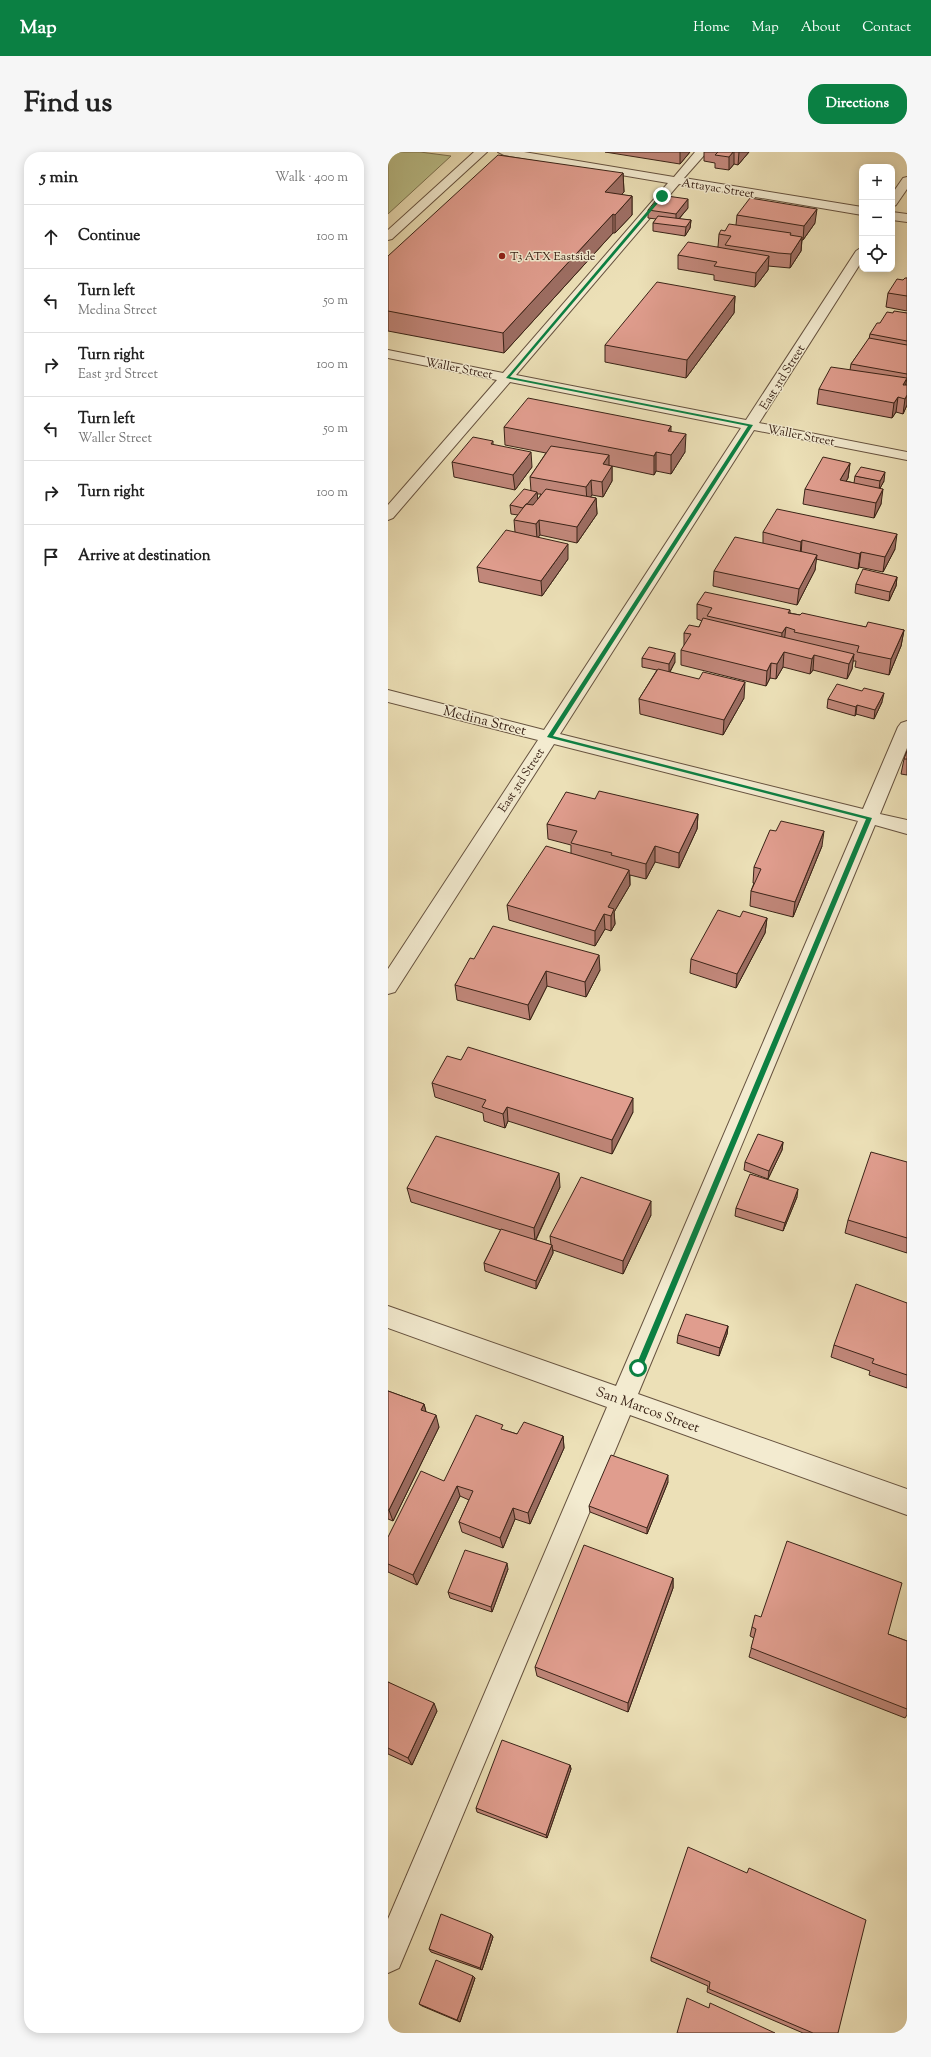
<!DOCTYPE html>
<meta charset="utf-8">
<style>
body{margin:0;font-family:"Sorts Mill Goudy",serif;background:#f6f6f6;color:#222}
.controls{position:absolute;right:12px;top:12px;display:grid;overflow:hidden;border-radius:8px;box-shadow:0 2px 10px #0003}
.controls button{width:36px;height:36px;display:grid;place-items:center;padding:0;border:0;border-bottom:1px solid #e0e0e0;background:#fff;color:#222;font:20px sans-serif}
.stop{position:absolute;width:12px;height:12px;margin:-9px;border:3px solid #0b8043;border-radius:50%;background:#fff}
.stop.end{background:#0b8043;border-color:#fff;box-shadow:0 1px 4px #0008}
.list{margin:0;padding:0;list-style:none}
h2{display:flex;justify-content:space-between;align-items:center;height:52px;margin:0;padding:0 16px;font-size:17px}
h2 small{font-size:13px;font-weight:400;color:#767676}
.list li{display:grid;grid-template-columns:26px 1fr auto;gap:12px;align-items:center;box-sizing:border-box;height:64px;padding:0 16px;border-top:1px solid #e0e0e0}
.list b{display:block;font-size:15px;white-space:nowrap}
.list p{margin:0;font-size:13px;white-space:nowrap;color:#767676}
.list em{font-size:13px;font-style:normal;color:#767676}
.icon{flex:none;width:22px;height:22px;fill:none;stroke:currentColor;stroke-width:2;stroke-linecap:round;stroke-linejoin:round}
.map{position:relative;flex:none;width:519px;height:1881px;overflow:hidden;border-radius:16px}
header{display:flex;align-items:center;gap:24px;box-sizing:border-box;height:56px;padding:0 20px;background:#0b8043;color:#fff}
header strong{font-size:19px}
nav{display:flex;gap:22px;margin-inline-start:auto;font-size:14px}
.intro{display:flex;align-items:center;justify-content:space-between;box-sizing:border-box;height:96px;padding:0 24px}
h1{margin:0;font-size:28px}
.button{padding:10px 18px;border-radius:16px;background:#0b8043;color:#fff;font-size:14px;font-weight:700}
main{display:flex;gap:24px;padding:0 24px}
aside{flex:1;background:#fff;border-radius:16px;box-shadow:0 2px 10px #0003}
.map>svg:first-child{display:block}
</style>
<header>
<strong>Map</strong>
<nav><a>Home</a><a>Map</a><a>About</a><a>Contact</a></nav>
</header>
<div class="intro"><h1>Find us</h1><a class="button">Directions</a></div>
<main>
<aside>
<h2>5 min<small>Walk · 400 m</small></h2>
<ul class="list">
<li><svg class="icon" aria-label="ahead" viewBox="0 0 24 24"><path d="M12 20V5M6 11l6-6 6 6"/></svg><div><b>Continue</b></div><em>100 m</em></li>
<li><svg class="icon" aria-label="left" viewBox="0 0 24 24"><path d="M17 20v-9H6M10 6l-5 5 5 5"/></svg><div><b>Turn left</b><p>Medina Street</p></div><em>50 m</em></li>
<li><svg class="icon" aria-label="right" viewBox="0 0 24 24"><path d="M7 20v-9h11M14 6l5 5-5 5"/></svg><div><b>Turn right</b><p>East 3rd Street</p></div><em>100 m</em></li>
<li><svg class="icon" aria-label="left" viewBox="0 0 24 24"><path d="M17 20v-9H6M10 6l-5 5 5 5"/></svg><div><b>Turn left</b><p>Waller Street</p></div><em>50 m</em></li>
<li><svg class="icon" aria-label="right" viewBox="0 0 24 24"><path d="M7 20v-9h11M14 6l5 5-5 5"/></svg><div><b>Turn right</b></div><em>100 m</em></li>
<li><svg class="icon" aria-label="arrive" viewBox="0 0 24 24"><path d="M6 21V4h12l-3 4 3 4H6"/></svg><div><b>Arrive at destination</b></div></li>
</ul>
</aside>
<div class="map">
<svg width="519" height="1881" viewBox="0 0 519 1881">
<rect width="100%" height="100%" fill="#ece0b7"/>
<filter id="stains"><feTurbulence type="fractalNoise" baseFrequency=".005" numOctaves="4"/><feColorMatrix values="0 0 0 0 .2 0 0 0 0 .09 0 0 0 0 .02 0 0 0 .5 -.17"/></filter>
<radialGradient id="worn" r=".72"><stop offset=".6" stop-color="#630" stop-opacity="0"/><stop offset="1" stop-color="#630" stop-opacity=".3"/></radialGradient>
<path fill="#bcc18b" stroke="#7b7251" d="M0 0H32L63 4 0 62Z"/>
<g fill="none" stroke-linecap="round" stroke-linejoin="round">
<defs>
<path id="minor" d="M86 0H99L4 87 0 88V78Z
M110 0H136L286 25 307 0H319L296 26 474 55V63L291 32 128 223 358 268 468 99 474 95V109L371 271 519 300V308L366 278 172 582 475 657 510 575 513 571 519 569V596L492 662 519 668V682L487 673 250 1242 519 1337V1363L242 1263 11 1816 0 1821V1767L219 1255 0 1176V1154L228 1234 470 669 166 592 7 840 0 842V817L150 588 0 550V538L156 578 353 276 122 230 5 366 0 368V353L109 228 0 206V198L115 221 280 31 116 3Z
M519 25V37L508 53 504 55V42L515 26Z
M504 60 519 62V70L504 68Z"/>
</defs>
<use href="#minor" stroke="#66523f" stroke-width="2"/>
<use href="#minor" fill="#f3ebd0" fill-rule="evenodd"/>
</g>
<path fill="#c1877a" stroke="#3a2317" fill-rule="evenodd" d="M217 0H302L292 12Z
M316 0H361L350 13 346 12 341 18 327 16V11L316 9Z
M235 21 236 40 233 43 244 44V63L227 81H225L116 201 0 179V104Z
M300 56 291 67 303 68 302 76 297 84 265 79V71L268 67 260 66V58Z
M349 63 427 71 415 88H414L413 99 402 116 380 114V118L367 135 326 128V123L290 117V103L330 95 331 82 348 73Z
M519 126V159L498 155 500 141 515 128Z
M347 144 346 161 298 226 217 210V193Z
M505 161H519V253L515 262 508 260 504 266 429 252 431 237 462 218 463 212 481 187 482 182 492 171Z
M116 275 283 279 297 300 283 322 268 319 266 323 224 314V329L215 345 204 343 202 345 208 346 209 362 189 391 152 383 150 385 180 407 154 444 91 430 89 415 127 380 126 368 130 363 123 362 122 353 143 339 142 325 158 301 117 293ZM149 342H153L150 348Z
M105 289V293L144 315 127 338 66 325 64 310Z
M462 311 460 326 458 329 466 331 467 324 496 329 492 336 493 352 486 366 415 352 417 337Z
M375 380 507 397 495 420 471 415 470 417 428 407 427 418 409 453 325 434 326 419 375 391Z
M509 425 508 434 501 449 467 441 468 432Z
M309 452 402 458V461L412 463 478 475 516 478 513 494 501 523 467 515 468 509H465L464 517 459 527 425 518 422 522 395 515 388 527 382 526 378 534 293 513V498L296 495V481L311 475 314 469 309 467Z
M254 506 287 510 282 520 356 546 335 583 252 562 251 547 269 518 254 515Z
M440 547 494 550 486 567 468 562 467 564 439 556Z
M519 599V623L513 622 516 607Z
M207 647 310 662 309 677 291 716 267 710 258 727 242 723V733L226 760 227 772 223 779 217 777 207 794 121 768 119 753 183 701V693L160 687 159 672Z
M434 694 405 765 362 754 363 739 366 731H365L366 715Z
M352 765 379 766 377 781 348 836 302 821 303 807Z
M86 807 212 818 198 845 159 834 142 868 69 848 67 833Z
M73 908 245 960 224 1002 120 969 117 976 96 969 95 961 47 945 44 931Z
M395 990 394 998 380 1027 356 1018 357 1010Z
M519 1010V1101L457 1081 460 1068Z
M172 1035 148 1088 163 1093 162 1084 263 1063 235 1122 165 1098V1101L148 1137 97 1119 96 1111 113 1078 23 1050 19 1036Z
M409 1045 395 1079 347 1064 348 1056Z
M519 1151V1236L481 1223 482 1219 443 1205 446 1193Z
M340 1174 339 1182 331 1204 289 1191 290 1183Z
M0 1239 36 1252 38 1260 51 1275 5 1369 0 1367Z
M116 1278 129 1282 175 1284 176 1296 142 1372 127 1367 115 1396 74 1380 71 1370 81 1348 72 1344 29 1433 0 1420V1385L56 1329Z
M280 1330 259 1382 202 1360 201 1354Z
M120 1417 104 1460 62 1446 60 1440Z
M285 1426V1436L240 1560 149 1524 147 1515Z
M373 1465 500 1482 519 1489V1563L517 1566 361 1505 366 1486 362 1484 364 1475Z
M0 1530 49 1559 24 1613 0 1602Z
M182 1613 183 1617 159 1686 89 1660 88 1656Z
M103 1782 105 1785 94 1818 43 1800 41 1797Z
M263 1805 450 1881H415L319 1840 320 1834 263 1809Z
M85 1824 87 1826 72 1870 34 1854 31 1852Z"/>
<path fill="#9d6e63" stroke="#3a2317" d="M292 0H302L292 12Z
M345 0H346V12L341 18V5Z
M351 0H361L350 13Z
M235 21 236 40 218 59 217 40Z
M244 44V63L227 81V63Z
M300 47V56L288 70V62Z
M429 57 427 71 415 88 416 74Z
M225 62V81L116 201 115 181Z
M303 68 302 76 297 84 298 75Z
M414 85 413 99 402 116 403 102Z
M381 104 380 118 367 135 368 121Z
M347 144 346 161 298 226 299 208Z
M519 226 516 241 515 233Z
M519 243V253L515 262 517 247Z
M510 245 508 260 504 266 506 251Z
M283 274V292L280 279Z
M298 282 297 300 283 322V303Z
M143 300 144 315 127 338 125 323Z
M268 300V319L266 323V304Z
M221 303V318L224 314V329L215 345 214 330 215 312Z
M462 311 460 326 450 343 452 328Z
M497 320 496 329 491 338 492 329Z
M203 328 204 343 199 350 198 335Z
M495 337 493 352 486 366 488 351Z
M149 340 150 349 136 365 135 356Z
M208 346 209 362 189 391V375Z
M151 368 152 383 149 387 148 372Z
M509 382 507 397 495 420 497 405Z
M414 388 413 403 412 405 413 390Z
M180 392V407L154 444 153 429Z
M473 400 471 415 470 417 472 402Z
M429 403 427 418 409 453 411 437Z
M509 425 508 434 501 449 502 440Z
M398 475 396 491 393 496 394 481Z
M516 478 513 494 501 523 503 507Z
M396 500 395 515 388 527 389 512Z
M287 501V510L281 521V512Z
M466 502 464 517 459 527 461 512Z
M426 503 425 518 422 522 424 507Z
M383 511 382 526 378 534 379 519Z
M357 530 356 546 335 583 336 568Z
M496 541 494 550 486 567 487 558Z
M469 553 468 562 467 564 468 555Z
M310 662 309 677 291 716V701Z
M436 679 434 694 405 765 407 750Z
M267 694V710L258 727V712Z
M241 718 242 733 226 760 227 772 223 779V764L220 755Z
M216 762 217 777 207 794V779Z
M379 766 377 781 348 836 349 822Z
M211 803 212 818 198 845 197 830Z
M158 819 159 834 142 868 140 853Z
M245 946V960L224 1002V988Z
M119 955 120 969 117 976 115 962Z
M395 990 394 998 380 1027 381 1019Z
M171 1021 172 1035 147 1089 146 1076Z
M410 1037 409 1045 395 1079 397 1071Z
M263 1049V1063L235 1122V1109Z
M164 1093 165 1101 148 1137V1129Z
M340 1174 339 1182 331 1204 332 1196Z
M36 1252 39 1264 33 1258Z
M48 1263 51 1275 5 1369 1 1358Z
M175 1284 176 1296 142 1372 140 1361Z
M280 1323V1330L259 1382V1376Z
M69 1334 72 1344 29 1433 25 1423Z
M125 1356 127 1367 115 1396 112 1386Z
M119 1411 120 1417 104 1460 103 1455Z
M285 1426V1436L240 1560V1551Z
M46 1551 49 1559 24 1613 20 1606Z
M182 1613 183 1617 159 1686 158 1683Z
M103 1782 105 1785 94 1818 92 1816Z
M85 1824 87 1826 72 1870 69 1868Z"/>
<path fill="#e09d8e" stroke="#3a2317" d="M330 0H345L341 5 327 3Z
M110 3 235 21 217 40 244 44 227 63 225 62 115 181 0 159V104Z
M272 43 300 47 288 62 260 58Z
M362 46 429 57 416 74 349 63Z
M270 64 303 68 298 75 265 71Z
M341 72 403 81 402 83 414 85 403 102 390 101 337 93 343 84 331 82 333 78 337 79Z
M300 90 381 104 368 121 326 114 329 110 290 103Z
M517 126H519V144L500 141 509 127 515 128Z
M269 130 347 144 299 208 217 193Z
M506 159 519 161V189L482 182 489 171H492L499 160 505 161Z
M481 186 519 193V222L463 212Z
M443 215 519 226 515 233H519V243L517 247 510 245 506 251 431 237Z
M140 246 283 274 280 279 298 282 283 303 268 300 266 304 116 275Z
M85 285 105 289 103 292 143 300 125 323 64 310Z
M163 294 221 303 215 312 224 314 214 330 203 328 198 335 142 325Z
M435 305 462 311 452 328 495 337 488 351 417 337Z
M473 315 497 320 492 329 467 324Z
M136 337 149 340 139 352H138L135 356 122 353Z
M158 337 208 346 189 375 151 368 148 372 126 368 138 352 145 353Z
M389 357 509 382 497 405 473 400 472 402 414 388 413 390 375 380Z
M118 378 180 392 153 429 89 415Z
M347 385 429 403 411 437 326 419Z
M475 417 509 425 502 440 468 432Z
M317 440 402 458 400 461 412 463 414 461 478 475 480 470 516 478 503 507 469 500 471 494 406 480 407 478 398 475 394 481 319 464 324 456 309 452Z
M315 466 466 502 461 512 426 503 424 507 396 500 389 512 383 511 379 519 293 498 303 482 296 481 301 473 311 475Z
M261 495 287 501 281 512 254 506Z
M270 517 311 527 315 520 357 530 336 568 251 547Z
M449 532 474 539 476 536 496 541 487 558 469 553 468 555 440 547Z
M519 599V607H516Z
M211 639 310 662 291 701 267 694 258 712 223 703 224 701 183 691 189 679 159 672 178 640 207 647Z
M393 669 436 679 407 750 363 739 373 717 366 715 382 678 388 679Z
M158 694 241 718 220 755 226 757 223 764 216 762 207 779 119 753Z
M330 758 352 765 355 759 379 766 349 822 303 807Z
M105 774 211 803 197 830 158 819 140 853 67 833 82 806 86 807Z
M80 895 245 946 224 988 119 955 115 962 94 955 98 948 44 931 59 904 73 908Z
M370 982 395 990 381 1019 357 1010Z
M48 984 171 1021 146 1076 19 1036Z
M483 1000 519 1010V1086L460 1068Z
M362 1022 410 1037 397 1071 348 1056Z
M193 1025 263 1049 235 1109 162 1084Z
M113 1077 164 1093 148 1129 96 1111Z
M468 1132 519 1151V1223L484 1211 486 1207 446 1193Z
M298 1162 340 1174 332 1196 290 1183Z
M0 1239 36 1252 33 1258 48 1263 1 1358H0Z
M88 1263 115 1273 113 1277 129 1282 136 1270 175 1284 140 1361 125 1356 112 1386 71 1370 85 1339 69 1334 25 1423 0 1412V1385L33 1319 56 1329Z
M223 1303 280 1323 259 1376 201 1354Z
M399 1389 514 1431 500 1482 519 1489V1557L363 1496 368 1477 364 1475 367 1463 373 1465Z
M196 1393 285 1426 240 1551 147 1515Z
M77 1398 119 1411 103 1455 60 1440Z
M0 1530 46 1551 20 1606 0 1596Z
M114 1588 182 1613 158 1683 88 1656Z
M300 1695 359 1721 361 1716 478 1768 450 1881H425L321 1837 322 1830 263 1805Z
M53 1762 103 1782 92 1816 41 1797Z
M48 1808 85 1824 69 1868 31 1852Z
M299 1846 321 1856 322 1851 387 1881H289Z"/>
<path fill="#0b8043" d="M273 43 276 44 122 225 365 273 165 584 484 666 254 1216 250 1219 247 1216 478 667 159 585 360 274 118 226Z"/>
<circle fill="#8f2418" stroke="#f3ebd0" stroke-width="1.5" cx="114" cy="104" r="4"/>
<g text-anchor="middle" stroke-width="3" stroke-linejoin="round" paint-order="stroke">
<g font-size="12" fill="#3a2317" stroke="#f3ebd0">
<text transform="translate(330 36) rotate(9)" y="4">Attayac Street</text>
<text transform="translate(71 216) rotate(11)" y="4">Waller Street</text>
<text transform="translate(394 225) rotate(-58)" y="4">East 3rd Street</text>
<text transform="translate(413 283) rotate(11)" y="4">Waller Street</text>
<text transform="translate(133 628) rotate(-57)" y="4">East 3rd Street</text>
</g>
<g font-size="12" fill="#3a2317" stroke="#f3ebd0" text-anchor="start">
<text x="122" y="108">T3 ATX Eastside</text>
</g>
<g font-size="14" fill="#3a2317" stroke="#f3ebd0">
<text transform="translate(97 568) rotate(14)" y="5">Medina Street</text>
<text transform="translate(260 1257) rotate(20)" y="5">San Marcos Street</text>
</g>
</g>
<rect width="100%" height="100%" filter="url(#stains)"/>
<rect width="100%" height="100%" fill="url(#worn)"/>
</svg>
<div class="controls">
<button>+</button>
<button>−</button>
<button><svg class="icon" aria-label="locate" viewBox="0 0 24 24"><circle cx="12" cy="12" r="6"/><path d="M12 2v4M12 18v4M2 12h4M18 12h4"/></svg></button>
</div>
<div class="stop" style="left:250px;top:1216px"></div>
<div class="stop end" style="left:274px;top:44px"></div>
</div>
</main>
